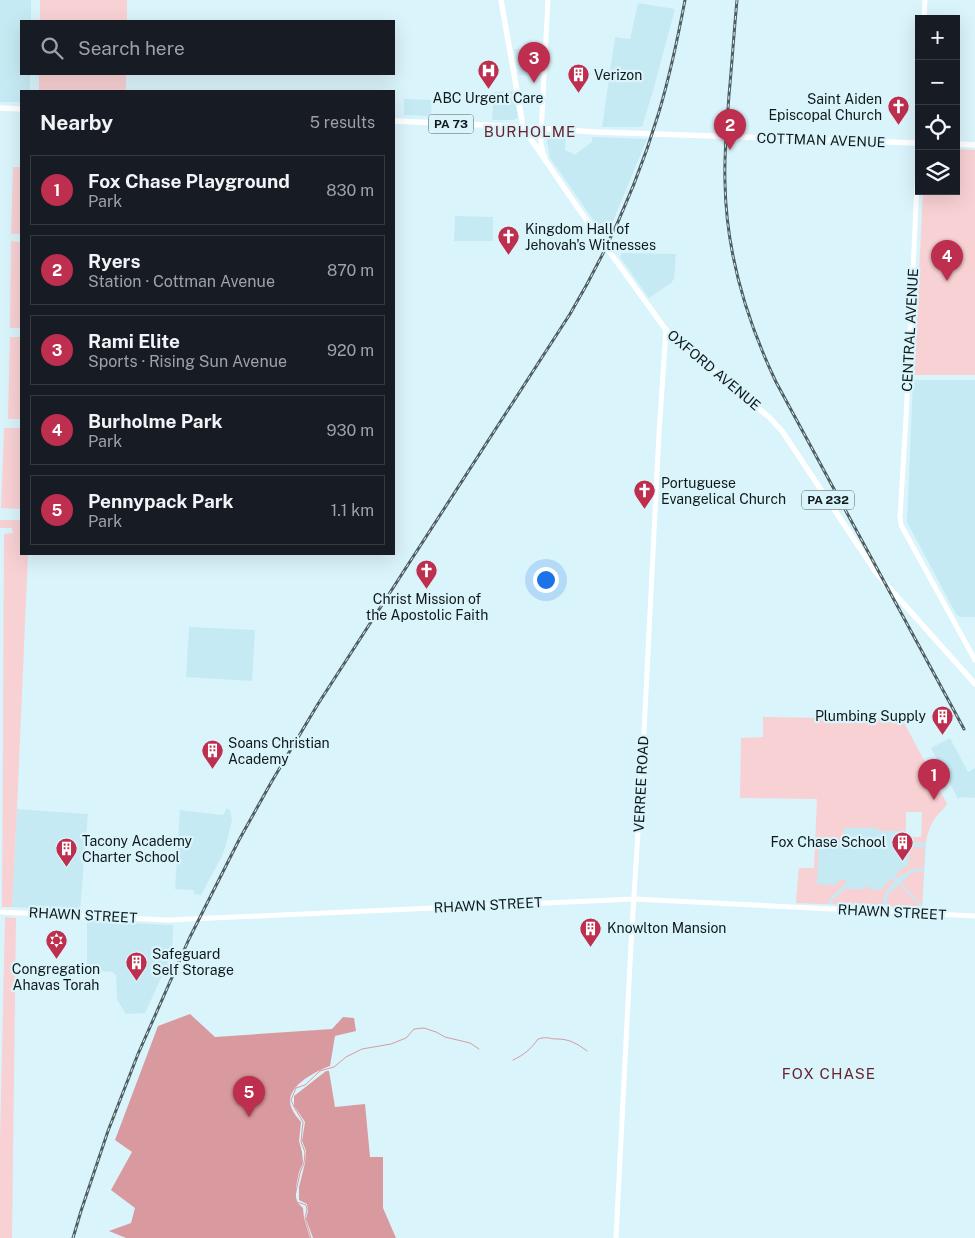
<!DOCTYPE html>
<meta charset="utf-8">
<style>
body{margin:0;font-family:"Public Sans",sans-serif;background:#20242c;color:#f1f3f6}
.controls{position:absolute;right:15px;top:15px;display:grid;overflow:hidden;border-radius:0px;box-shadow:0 5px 20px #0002}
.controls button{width:45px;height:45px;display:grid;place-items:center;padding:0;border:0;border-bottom:1px solid #363941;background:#171b24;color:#f1f3f6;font:25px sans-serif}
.you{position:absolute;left:545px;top:579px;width:18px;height:18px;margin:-12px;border:4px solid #fff;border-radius:50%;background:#1a73e8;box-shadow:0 0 0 8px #1a73e833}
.badge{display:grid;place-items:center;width:32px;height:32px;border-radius:50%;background:#be2e4e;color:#fff;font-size:16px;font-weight:700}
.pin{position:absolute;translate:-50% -41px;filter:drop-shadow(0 1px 2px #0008)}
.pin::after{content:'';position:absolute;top:26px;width:18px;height:15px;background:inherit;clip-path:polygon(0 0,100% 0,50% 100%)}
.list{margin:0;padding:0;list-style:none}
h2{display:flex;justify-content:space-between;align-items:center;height:65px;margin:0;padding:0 20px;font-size:21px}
h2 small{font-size:16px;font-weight:400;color:#9ea1a6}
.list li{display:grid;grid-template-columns:32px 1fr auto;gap:15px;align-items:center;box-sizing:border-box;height:70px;margin:0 10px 10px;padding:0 10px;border:1px solid #363941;border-radius:0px}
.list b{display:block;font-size:19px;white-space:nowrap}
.list p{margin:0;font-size:16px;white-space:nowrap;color:#9ea1a6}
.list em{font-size:16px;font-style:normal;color:#9ea1a6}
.icon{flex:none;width:28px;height:28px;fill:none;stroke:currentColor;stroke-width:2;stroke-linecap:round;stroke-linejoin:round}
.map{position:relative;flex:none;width:975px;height:1238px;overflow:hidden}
.search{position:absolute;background:#171b24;box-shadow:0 5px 20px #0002;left:20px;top:20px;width:375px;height:55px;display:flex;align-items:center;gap:12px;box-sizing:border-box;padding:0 18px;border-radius:0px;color:#9ea1a6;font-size:19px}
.panel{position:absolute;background:#171b24;box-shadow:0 5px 20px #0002;left:20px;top:90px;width:375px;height:465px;border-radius:0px}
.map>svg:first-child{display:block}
</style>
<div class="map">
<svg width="975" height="1238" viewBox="0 0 975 1238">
<rect width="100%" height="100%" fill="#daf4fb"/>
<path fill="#c6eaf3" d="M0 0H31V21H21V74H30V91H21V102H0Z
M638 3 675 9 653 91 642 127H602L615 37 630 39Z
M514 49H528L529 51H543L541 76 519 75Z
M513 91 518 118 513 120H492L494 92Z
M404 99 432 100 431 116 404 115Z
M547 136H566L565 150 572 153 574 155 592 142V137L647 139 606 238 550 158 547 141Z
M455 216 493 217V241H454Z
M622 253 676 254 674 279 671 283 649 298 620 257Z
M913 380H975V617H961L958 616 955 612 907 522Z
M189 627 255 630 252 681 186 677Z
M950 738 968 772 975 768V798L962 797 958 799 931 748Z
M227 808 230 810 232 820 226 845 221 858 201 895 194 894V890L175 889 180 810 223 815Z
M17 809 88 814 80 911 12 907Z
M844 828H877L879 831H906V842L926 843 922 908 796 903 799 868 814 869 816 843H842L843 842Z
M87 921 173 925 172 954 145 1013 126 1014 117 1000 116 975 113 972 87 970Z"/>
<path fill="#f8d1d4" d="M40 0H127V21H40Z
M39 74H126V91H39Z
M956 149 975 150V375H914L923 191H956Z
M13 167H21V234H11Z
M11 241 21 242V328H10Z
M10 337H21V419H8Z
M4 428H21V509L1 508Z
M0 520H21V554H28L17 809 12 907H2L4 534 13 533 12 528H0Z
M763 717 902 719 934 779 947 804C944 809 940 812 936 817 930 825 927 834 926 843L906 842V837H921L922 812H906V831H879L876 828H844L843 842 842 843H819L817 884 835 885C838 882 840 879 844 879L846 882 845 884 832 896 828 904 796 903 799 868H814L817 799 740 798 741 738 763 737Z
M910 847H925L924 868C914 868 906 872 898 878L895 875 905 866H908Z
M921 871H924L922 906 901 883 911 873Z
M892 878 895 880 885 893 882 906 832 904 833 899 845 889H865L866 885H868V889L882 890 883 887Z
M900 884 920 907V908L886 906 888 894Z
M5 917 16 918 12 1238H0V1141Z"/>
<path fill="#d99a9f" d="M190 1014 215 1037 332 1029 343 1017 354 1018 356 1031 335 1036 330 1066C314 1072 282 1088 292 1109 294 1114 298 1118 301 1122L299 1141 302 1152 303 1163 299 1172 296 1187V1201L303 1208 304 1218 310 1238H126L109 1231 131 1223 135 1208 111 1190 132 1152 115 1140 158 1026Z
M326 1071H329L335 1107 365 1104 370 1157H383V1208L396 1238H313L306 1219 308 1211 307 1204 299 1200V1187L305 1163 306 1151 302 1141 305 1122 294 1106V1096Z"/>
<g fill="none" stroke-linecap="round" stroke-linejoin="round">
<path stroke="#da9a9f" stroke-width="1" d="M513 1060C524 1055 531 1049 538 1039 549 1036 548 1039 558 1039 569 1039 578 1044 587 1051
M311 1238 305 1218 307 1210 306 1205 297 1202 295 1196 300 1173 304 1163 305 1152 301 1142 303 1122 294 1107 291 1100 296 1088 305 1085 320 1071 334 1067 346 1057 362 1049 391 1044 406 1038 414 1029 424 1028 436 1032 445 1037 470 1043 479 1049"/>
<path stroke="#fff" stroke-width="5" d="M924 19 925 0
M919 142 906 418 900 517 901 525 975 660
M545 159 541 144V133L548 0
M0 912 169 920 634 899 975 916
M616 1238 631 944 643 752 659 433 666 330"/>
<path stroke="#fff" stroke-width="5.5" d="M501 0 522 120 523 127 526 132 578 208 666 330 769 417 782 431 792 446 877 574 975 684
M0 108 21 109
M394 121 505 126 597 132 919 143
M956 144 975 145"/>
<defs>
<path id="rail" d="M737 0C734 32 732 63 729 95 727 124 724 153 725 182 726 252 746 319 776 382L964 729
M73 1238 81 1211 108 1131 138 1054 189 939 239 840 272 781 318 704 570 314C608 250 638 182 659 112 670 75 678 37 685 0"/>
</defs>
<use href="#rail" stroke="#4f5e61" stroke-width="3"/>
<use href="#rail" stroke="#daf4fb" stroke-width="1" stroke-dasharray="4" stroke-linecap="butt"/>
</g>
<defs>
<symbol id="hospital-pin" viewBox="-11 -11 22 30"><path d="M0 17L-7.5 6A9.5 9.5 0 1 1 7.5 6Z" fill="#be2e4e" stroke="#daf4fb"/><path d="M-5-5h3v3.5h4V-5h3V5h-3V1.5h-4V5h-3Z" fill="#fff"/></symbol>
<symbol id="building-pin" viewBox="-11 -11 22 30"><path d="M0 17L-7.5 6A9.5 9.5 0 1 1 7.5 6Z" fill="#be2e4e" stroke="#daf4fb"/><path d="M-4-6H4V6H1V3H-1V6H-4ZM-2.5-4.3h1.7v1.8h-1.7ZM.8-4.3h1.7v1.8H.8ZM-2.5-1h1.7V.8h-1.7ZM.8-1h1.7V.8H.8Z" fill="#fff"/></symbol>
<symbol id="church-pin" viewBox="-11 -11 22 30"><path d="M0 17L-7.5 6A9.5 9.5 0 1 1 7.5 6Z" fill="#be2e4e" stroke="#daf4fb"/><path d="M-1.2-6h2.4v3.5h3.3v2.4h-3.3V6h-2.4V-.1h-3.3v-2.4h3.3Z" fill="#fff"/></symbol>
<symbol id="synagogue-pin" viewBox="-11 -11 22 30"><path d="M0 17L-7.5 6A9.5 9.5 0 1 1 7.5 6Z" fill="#be2e4e" stroke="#daf4fb"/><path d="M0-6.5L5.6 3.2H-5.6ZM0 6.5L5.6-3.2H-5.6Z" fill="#fff"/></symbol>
</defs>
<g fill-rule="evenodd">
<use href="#hospital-pin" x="476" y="58" width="25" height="34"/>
<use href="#building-pin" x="566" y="62" width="25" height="34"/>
<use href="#church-pin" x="886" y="94" width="25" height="34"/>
<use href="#church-pin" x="496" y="224" width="25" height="34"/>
<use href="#church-pin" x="632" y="478" width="25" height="34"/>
<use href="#church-pin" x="414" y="558" width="25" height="34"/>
<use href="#building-pin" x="930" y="704" width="25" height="34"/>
<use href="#building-pin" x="200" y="738" width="25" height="34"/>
<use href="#building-pin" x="890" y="830" width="25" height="34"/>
<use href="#building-pin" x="54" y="836" width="25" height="34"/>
<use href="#building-pin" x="578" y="916" width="25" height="34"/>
<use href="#synagogue-pin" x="44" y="928" width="25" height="34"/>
<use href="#building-pin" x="124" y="950" width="25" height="34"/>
</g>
<g text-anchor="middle" stroke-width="4.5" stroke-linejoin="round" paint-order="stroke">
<g fill="#daf4fb" stroke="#4c5b5e" stroke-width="1">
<rect x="428.5" y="114.5" width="45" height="19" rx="4"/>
<rect x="802" y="490.5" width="52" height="19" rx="4"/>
</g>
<g font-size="12" font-weight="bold" fill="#0f191b">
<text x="451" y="128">PA 73</text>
<text x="828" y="504">PA 232</text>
</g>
<g font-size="14" fill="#0f191b" stroke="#daf4fb" text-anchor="start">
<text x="594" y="80">Verizon</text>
<text x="488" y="103" text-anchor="middle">ABC Urgent Care</text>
<text x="882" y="104" text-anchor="end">Saint Aiden<tspan x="882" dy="16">Episcopal Church</tspan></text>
<text x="525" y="234">Kingdom Hall of<tspan x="525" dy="16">Jehovah's Witnesses</tspan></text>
<text x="661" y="488">Portuguese<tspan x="661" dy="16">Evangelical Church</tspan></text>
<text x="427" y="604" text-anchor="middle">Christ Mission of<tspan x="427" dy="16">the Apostolic Faith</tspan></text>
<text x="926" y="721" text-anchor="end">Plumbing Supply</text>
<text x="228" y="748">Soans Christian<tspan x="228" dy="16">Academy</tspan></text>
<text x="82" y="846">Tacony Academy<tspan x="82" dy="16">Charter School</tspan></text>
<text x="886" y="847" text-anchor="end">Fox Chase School</text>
<text x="607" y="933">Knowlton Mansion</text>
<text x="152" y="959">Safeguard<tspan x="152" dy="16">Self Storage</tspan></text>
<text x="56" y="974" text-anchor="middle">Congregation<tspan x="56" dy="16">Ahavas Torah</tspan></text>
</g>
<g font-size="14" fill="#0f191b" stroke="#daf4fb">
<text transform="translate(821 140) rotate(2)" y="5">COTTMAN AVENUE</text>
<text transform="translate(910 330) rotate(-87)" y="5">CENTRAL AVENUE</text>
<text transform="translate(714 370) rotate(40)" y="5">OXFORD AVENUE</text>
<text transform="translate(641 784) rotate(-87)" y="5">VERREE ROAD</text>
<text transform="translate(488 905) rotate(-3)" y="5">RHAWN STREET</text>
<text transform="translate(892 912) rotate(3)" y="5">RHAWN STREET</text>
<text transform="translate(83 915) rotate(3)" y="5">RHAWN STREET</text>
</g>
<g font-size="15" letter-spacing="1" fill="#68232e" stroke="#daf4fb">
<text x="530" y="137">BURHOLME</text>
<text x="829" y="1079">FOX CHASE</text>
</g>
</g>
</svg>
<div class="controls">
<button>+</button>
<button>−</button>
<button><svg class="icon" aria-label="locate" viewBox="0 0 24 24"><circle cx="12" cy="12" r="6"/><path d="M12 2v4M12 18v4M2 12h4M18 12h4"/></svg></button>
<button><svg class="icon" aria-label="layers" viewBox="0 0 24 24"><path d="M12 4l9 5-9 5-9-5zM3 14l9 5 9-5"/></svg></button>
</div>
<div class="you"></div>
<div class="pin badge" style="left:934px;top:800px">1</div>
<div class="pin badge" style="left:730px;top:150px">2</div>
<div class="pin badge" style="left:534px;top:83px">3</div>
<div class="pin badge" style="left:947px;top:281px">4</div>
<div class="pin badge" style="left:249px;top:1117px">5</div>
<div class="search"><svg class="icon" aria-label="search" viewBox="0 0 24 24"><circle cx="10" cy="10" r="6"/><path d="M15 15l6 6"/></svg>Search here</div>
<section class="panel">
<h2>Nearby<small>5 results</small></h2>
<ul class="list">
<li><span class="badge">1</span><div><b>Fox Chase Playground</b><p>Park</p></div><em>830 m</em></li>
<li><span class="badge">2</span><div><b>Ryers</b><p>Station · Cottman Avenue</p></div><em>870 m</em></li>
<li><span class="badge">3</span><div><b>Rami Elite</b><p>Sports · Rising Sun Avenue</p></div><em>920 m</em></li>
<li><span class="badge">4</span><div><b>Burholme Park</b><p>Park</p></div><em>930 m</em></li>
<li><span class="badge">5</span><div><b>Pennypack Park</b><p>Park</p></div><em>1.1 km</em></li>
</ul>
</section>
</div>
